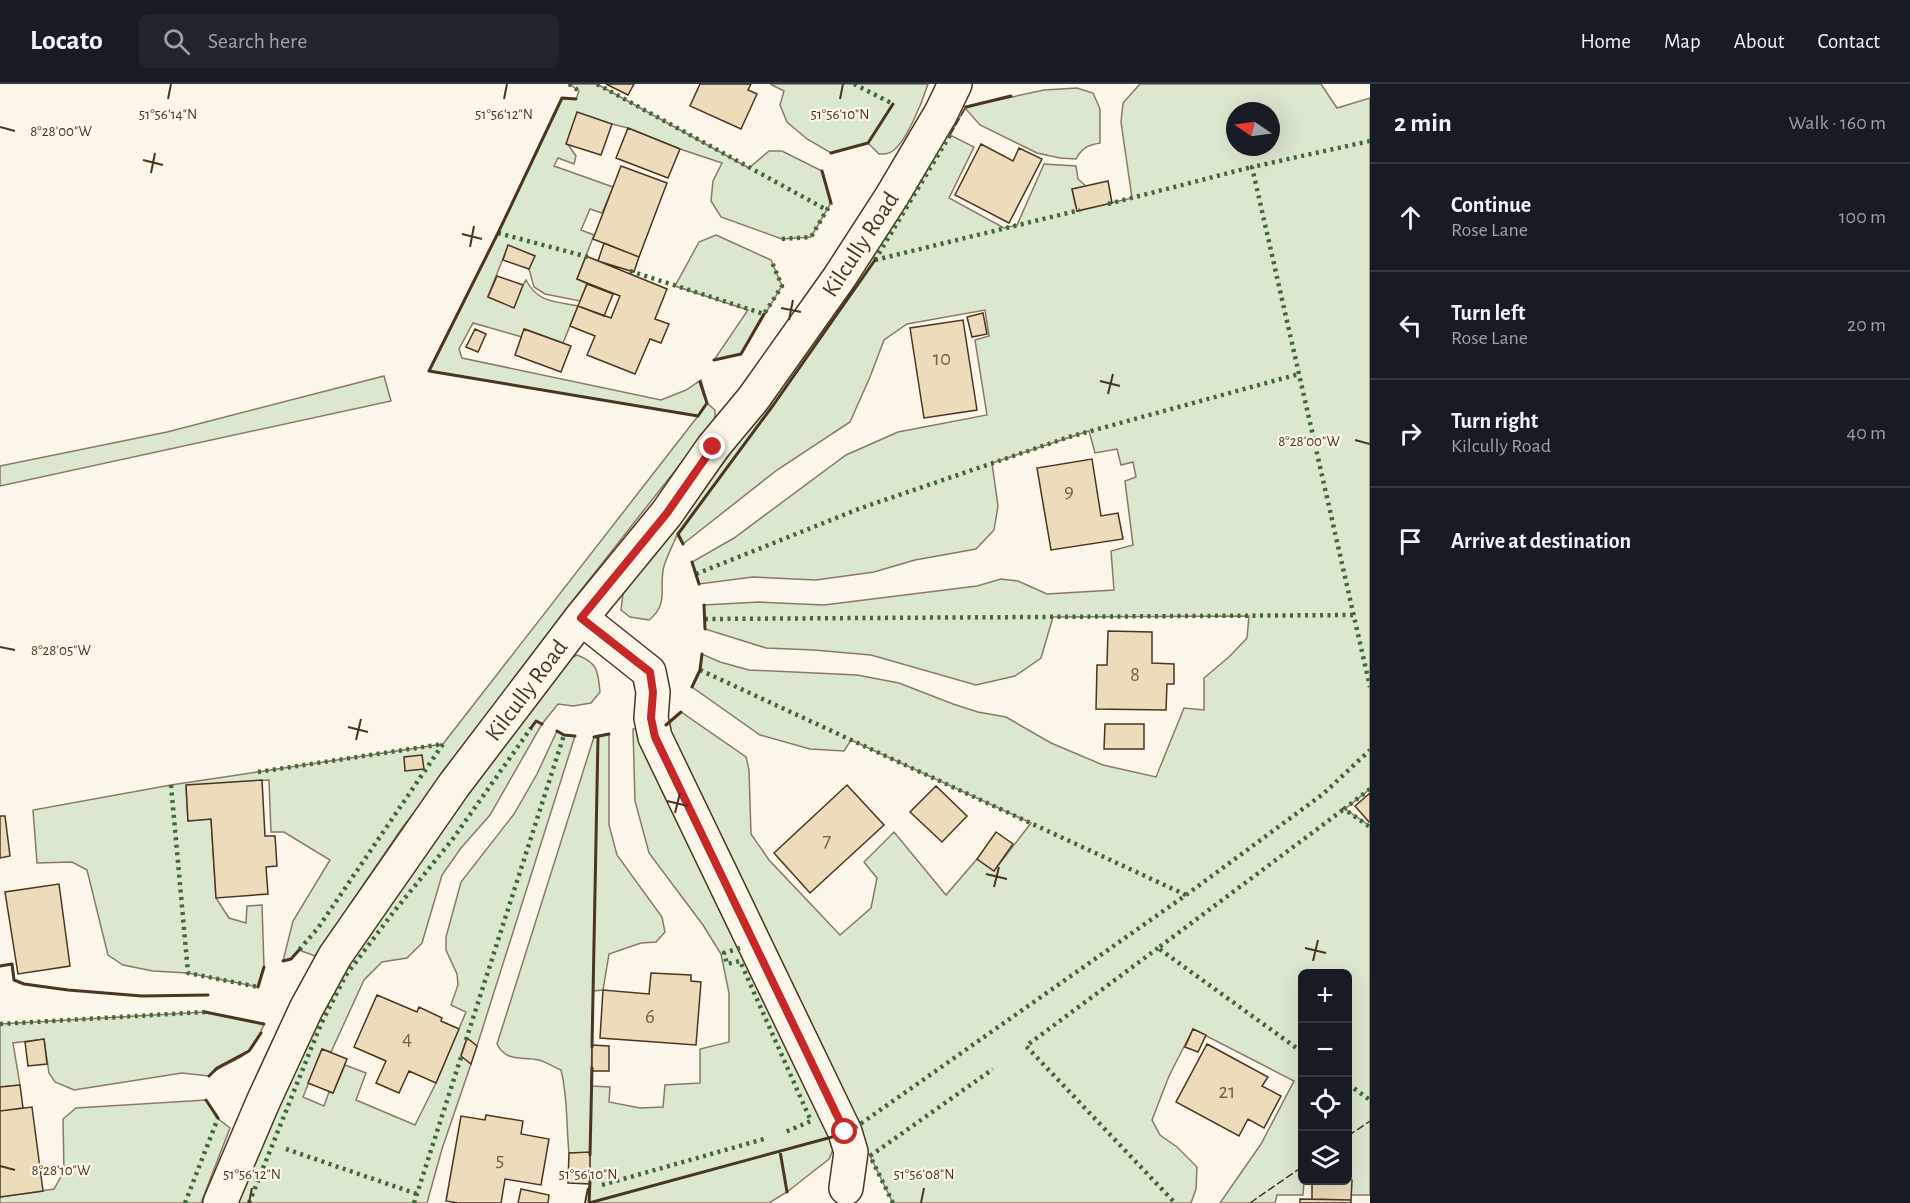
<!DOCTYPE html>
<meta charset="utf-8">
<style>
body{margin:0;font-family:"Alegreya Sans",sans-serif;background:#20242c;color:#f1f3f6}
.controls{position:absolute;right:18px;bottom:18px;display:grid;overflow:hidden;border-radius:9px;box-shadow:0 6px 24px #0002}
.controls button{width:54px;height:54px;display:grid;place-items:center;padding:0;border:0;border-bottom:2px solid #363941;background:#171b24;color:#f1f3f6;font:30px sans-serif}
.compass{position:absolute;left:1226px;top:18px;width:54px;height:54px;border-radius:50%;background:#171b24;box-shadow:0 6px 24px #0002;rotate:283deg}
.stop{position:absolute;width:18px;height:18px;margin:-14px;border:4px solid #c62828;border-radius:50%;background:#fff}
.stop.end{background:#c62828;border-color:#fff;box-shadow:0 2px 6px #0008}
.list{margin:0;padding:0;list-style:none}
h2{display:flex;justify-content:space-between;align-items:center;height:78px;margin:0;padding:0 24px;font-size:26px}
h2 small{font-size:20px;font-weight:400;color:#9ea1a6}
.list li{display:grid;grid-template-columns:39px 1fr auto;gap:18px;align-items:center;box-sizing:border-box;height:108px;padding:0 24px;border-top:2px solid #363941}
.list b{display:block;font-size:22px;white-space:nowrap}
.list p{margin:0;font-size:20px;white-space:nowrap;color:#9ea1a6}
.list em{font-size:20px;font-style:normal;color:#9ea1a6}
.icon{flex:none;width:33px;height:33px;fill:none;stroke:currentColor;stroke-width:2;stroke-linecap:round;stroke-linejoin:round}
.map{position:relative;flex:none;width:1370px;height:1119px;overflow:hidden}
header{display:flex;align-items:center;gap:36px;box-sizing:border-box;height:84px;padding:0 30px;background:#171b24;border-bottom:2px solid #363941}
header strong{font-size:28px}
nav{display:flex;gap:33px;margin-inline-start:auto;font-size:21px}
.search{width:420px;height:54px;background:#20242c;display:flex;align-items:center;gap:15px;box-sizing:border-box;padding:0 21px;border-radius:9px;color:#9ea1a6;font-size:22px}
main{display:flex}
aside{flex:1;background:#171b24}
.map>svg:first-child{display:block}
</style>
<header>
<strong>Locato</strong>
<div class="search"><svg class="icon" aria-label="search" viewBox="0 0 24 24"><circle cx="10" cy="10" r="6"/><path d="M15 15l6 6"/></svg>Search here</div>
<nav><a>Home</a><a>Map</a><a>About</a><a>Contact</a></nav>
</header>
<main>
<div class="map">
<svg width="1370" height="1119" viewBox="0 0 1370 1119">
<rect width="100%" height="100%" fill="#fbf6e9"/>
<path fill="#dce7d0" stroke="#887966" stroke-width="1.5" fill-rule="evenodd" d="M569 0H597L749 84 769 67H782L822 87 831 119 811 153 782 155 721 133 711 117 713 97 722 79 680 65 628 44 612 40 567 59 576 72 574 80 558 74 554 82 613 103 602 129 590 125 581 146 594 151 577 195 587 200 580 217 545 210 534 203 529 185 534 172 508 162 488 212 523 201 526 196C538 219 554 217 578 222L563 259 525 245 522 253 473 239 459 265 462 274 661 316 686 306 701 296 707 319 715 326V334L707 346 567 524 460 669 402 744 315 872 299 866 291 875 283 877 293 837 330 776 284 748H271L269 696 186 702 188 737 211 735 216 814 229 834 246 839 247 822 262 821 264 883 258 903 188 889 153 887 123 881 108 871 87 786 72 778 37 779 33 726 171 701 443 660 698 332 429 287 498 149 562 14 576 15 579 7Z
M770 0H928C923 16 905 63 889 69 886 70 883 70 879 70L868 59 831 69 807 55 787 38 780 21 784 7Z
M1140 0H1321L1337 24 1370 14V705L1345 725 1370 742V1111H1351L1348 1095V890H1302V1096L1304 1097 1303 1111H1277L1275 1119H1220L1261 1060 1294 997 1193 945 1169 992 1152 1036 1160 1051 1177 1063 1197 1083 1196 1105 1191 1119H893L870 1072 853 1046 658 648 681 628 746 673 749 686 751 750 769 776 840 851 871 824 877 794 864 778 894 748 946 811 977 775 994 787 1031 739 851 656 844 667 810 665 760 651 692 603 700 586 702 570 720 578 749 586 857 591 899 599 953 620 978 628 1006 633 1051 659 1103 681 1156 693 1184 624 1204 626V594L1230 572 1247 554 1249 532 1053 533 1041 574 1015 592 976 601 871 571 814 566 766 564 705 545 704 521 759 518 824 521 977 502 1001 495 1018 497 1047 510 1114 506 1111 467 1133 461 1125 397 1136 393 1133 378 1121 381 1117 365 1095 369 1089 347 992 379 998 422 994 446 976 465 915 476 874 488 816 496 753 493 699 500 692 478 734 454 846 371 898 348 987 331 975 256 989 252 985 226 907 240 884 256 870 293 850 338 777 386 683 460 677 451C673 461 667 472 664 482 658 504 670 519 649 536L630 533 621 526 623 510 636 490 673 448 768 318 963 21 966 23 1044 6 1077 4 1093 9 1100 25V59C1088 61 1082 64 1076 75L1060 74 1037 69 980 41 965 24 950 51 974 63 949 114 1004 144 1017 141 1044 80 1076 82 1078 95 1086 102 1072 105 1077 127 1132 114 1121 38 1123 19ZM1235 27H1271V63H1235Z
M716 151 771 176 782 202 741 270 714 276 748 226 675 202 699 158Z
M384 292 391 317 0 402V382L167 348Z
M577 571C598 579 598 587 600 608L591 619 573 622 558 620 542 640 490 731 461 764 442 791 422 859 407 874 382 878 364 896 331 968 322 965 303 1013 324 1022 329 1008 333 1009 345 981 366 989 356 1016 415 1041 436 999 466 928 451 921 458 901 457 890 446 866V853L461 798 514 730 537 690 557 647 564 651 575 652 477 962 467 954 461 971 471 980 442 1065 427 1119H235L313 936 368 839 541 606 571 574Z
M638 644 839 1052 829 1075 787 1108 769 1119H589L590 1069H569C566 1041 568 1013 561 986 554 983 546 978 539 976 521 972 507 979 497 960L594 653 609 650V741L617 771 662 833 665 848 656 858 641 859 609 870 603 906 593 907 591 1002 610 1003 609 1018 640 1024 663 1023 665 1001 700 999V965L729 958V909L721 870 703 841 649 769 635 717 633 645Z
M205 928 264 940C261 948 257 958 250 966 240 977 221 980 209 992L182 989 74 1006 55 998 49 989 44 955 13 959 20 1001 0 1003V940Z
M206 1016 217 1034 230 1044 201 1119H0V1113L54 1105 64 1087 63 1035 76 1024Z"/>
<path fill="#ecdcbc" stroke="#4a3520" stroke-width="1.5" d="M606 0H634L628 11Z
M700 0H751L748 6 757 10 741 45 690 22Z
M577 28 612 40 601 71 566 60Z
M628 44 680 65 668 94 616 74Z
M981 60 1013 77 1019 64 1042 75 1009 139 955 111Z
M621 82 667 99 639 173 593 155Z
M1108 97 1112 119 1077 127 1072 105Z
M604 159 639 173 634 188 598 177Z
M508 161 535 172 529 185 503 176Z
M586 172 667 205 655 235 669 240 661 259 650 255 635 290 587 271 595 252 570 242 578 222 611 234 620 212 577 195Z
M497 192 523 201 514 224 488 213Z
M587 200 613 210 604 232 578 222Z
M983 229 987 250 972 253 967 233Z
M963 236 977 326 924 334 910 244Z
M475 245 486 250 478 268 466 263Z
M524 245 571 262 561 288 515 271Z
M1092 375 1101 432 1118 429 1123 455 1051 466 1037 384Z
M1108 547 1152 548V579L1174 580V600H1167L1166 626 1096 625 1097 581H1107Z
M1105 640H1144V665H1104Z
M422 671 424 685 405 687 404 673Z
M262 696 265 752H275L277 782 266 783 268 810 216 814 211 735 188 737 186 701Z
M847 701 884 741 810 809 774 769Z
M936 702 967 732 942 758 910 728Z
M1370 709V738H1369L1355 722Z
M0 732H5L10 772 0 774Z
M996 748 1013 760 994 787 977 775Z
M59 800 70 882 18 890 5 808Z
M651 889 691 891V897L701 898 696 961 600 954 603 906 649 910Z
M377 911 417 928 419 923 442 934 441 937 459 945 436 999 409 987 399 1009 376 999 386 977 354 963Z
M1193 945 1206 951 1198 968 1185 963Z
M467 954 477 962 471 980 461 972Z
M44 955 47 980 28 982 25 958Z
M1207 960 1268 993 1262 1002 1281 1012 1264 1044 1248 1035 1239 1052 1176 1018Z
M592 961 609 962V987H592Z
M322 965 347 975 333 1009 308 999Z
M20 1001 23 1024 0 1027V1003Z
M32 1023 43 1107 0 1113V1027Z
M486 1031 523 1037 521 1050 549 1055 541 1101 505 1095 501 1119H458L446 1117 461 1032 485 1036Z
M590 1068V1100L568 1099 569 1069Z
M1348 1095 1352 1096 1351 1116 1312 1115V1096Z
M521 1105 549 1111 548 1119H518Z
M1300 1115 1351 1116V1119H1300Z"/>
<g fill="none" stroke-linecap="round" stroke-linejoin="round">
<defs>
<path id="minor" d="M581 534 649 588 653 608 651 634 655 653 845 1048 851 1068 846 1104
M220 1119 263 1018 306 925 335 872 454 701 581 534 667 429 713 363 753 315 839 194 892 112 941 29 955 0"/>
</defs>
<use href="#minor" stroke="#4a3520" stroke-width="36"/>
<use href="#minor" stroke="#fbf6e9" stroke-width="33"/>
<path stroke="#436837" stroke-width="4.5" stroke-dasharray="3 4.5" stroke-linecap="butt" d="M569 0 579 7
M597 0 827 126
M854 0 893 20
M1370 57 1252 83 1370 603
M1108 120 1252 83
M498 149 588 173
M782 155 811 153 831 119
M875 176 1080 126
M875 176 950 51
M630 187 764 230 782 202 771 176
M696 490 861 424 1069 353 1299 290
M705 535 1354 531
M700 586 1186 811 856 1043
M258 688 443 660 318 844 299 866
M171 701 188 889 258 903
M1370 705 1344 725 1370 743
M1186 811 1323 710 1370 666
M740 864 724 869 727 880 740 877 811 1037 783 1049
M1158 864 1026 962 1175 1119
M0 940 205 928
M466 956 564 651
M1302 968 1158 864 1344 725
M1348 1000 1370 1016
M286 1065 417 1110
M602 1101 764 1055
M185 1119 218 1034
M249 1119 321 940 346 891 392 830 452 756 531 644
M414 1119 462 970
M893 1119 870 1072 993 985"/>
<path stroke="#4a3520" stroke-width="1.5" stroke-dasharray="8 3" stroke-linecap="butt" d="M950 51 966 23
M1348 1052 1370 1037
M1250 1119 1302 1083"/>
<path stroke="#4a3520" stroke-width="3" d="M576 15 562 14 498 149 429 287 698 332 707 319 700 298
M966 23 1011 12
M831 69 868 59 893 20
M822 87 831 119
M714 276 741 270 764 230
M683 460 678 450 774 320 875 176
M692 478 699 500
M704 521 705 545
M692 603 700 586 702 570
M666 641 681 628
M531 644 536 637 542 640
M557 647 564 651 575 652
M594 653 609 650
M283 877 291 875 299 866
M0 882 12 880 14 896 24 900 68 906 142 912 208 911
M258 903 264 883
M205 928 264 940
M592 963 598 652
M209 992 217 984 249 967 261 949
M206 1016 218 1034
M780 1067 787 1108
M590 1071 592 984
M589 1119 832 1053
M589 1119 590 1098"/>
</g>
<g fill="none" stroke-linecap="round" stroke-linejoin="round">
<path stroke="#c62828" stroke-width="8" d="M713 363 667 429 581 534 650 588 653 608 651 634 655 653 845 1048"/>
</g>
<path fill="none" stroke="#4a3520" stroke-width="2" d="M168 15 171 0M504 15 507 0M840 15 843 0M0 43 15 47M143 76 163 81M151 89 155 69M462 150 482 155M470 163 474 142M781 224 801 228M789 236 793 216M1100 297 1120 302M1108 310 1113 290M1355 356 1370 360M0 563 15 566M348 643 368 648M356 656 361 635M667 717 688 722M675 729 680 709M986 790 1007 795M994 803 999 783M1305 864 1326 869M1313 877 1318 856M0 1082 15 1086M249 1119 252 1104M585 1119 588 1104M921 1119 924 1104"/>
<g text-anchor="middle" stroke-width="4.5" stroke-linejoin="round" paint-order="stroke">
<g font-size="21" fill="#725f47">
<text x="942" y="281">10</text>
<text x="1069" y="413">9</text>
<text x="1135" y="597">8</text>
<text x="827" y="763">7</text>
<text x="650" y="939">6</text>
<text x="407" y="961">4</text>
<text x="1227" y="1014">21</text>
<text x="500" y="1082">5</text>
</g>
<g font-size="24" fill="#4a3520" stroke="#fbf6e9">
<text transform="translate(860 160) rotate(-57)" y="8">Kilcully Road</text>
<text transform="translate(526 606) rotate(-53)" y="8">Kilcully Road</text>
</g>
</g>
<g font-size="15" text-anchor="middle" fill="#4a3520" stroke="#fbf6e9" stroke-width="4.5" stroke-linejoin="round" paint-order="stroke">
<text x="168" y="35">51°56'14"N</text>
<text x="504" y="35">51°56'12"N</text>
<text x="840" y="35">51°56'10"N</text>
<text x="61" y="52">8°28'00"W</text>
<text x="1309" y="362">8°28'00"W</text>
<text x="61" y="571">8°28'05"W</text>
<text x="61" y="1091">8°28'10"W</text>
<text x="252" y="1095">51°56'12"N</text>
<text x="588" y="1095">51°56'10"N</text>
<text x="924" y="1095">51°56'08"N</text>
</g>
</svg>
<div class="controls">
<button>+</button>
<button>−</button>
<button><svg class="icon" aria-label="locate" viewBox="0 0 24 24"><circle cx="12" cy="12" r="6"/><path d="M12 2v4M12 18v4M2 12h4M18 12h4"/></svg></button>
<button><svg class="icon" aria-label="layers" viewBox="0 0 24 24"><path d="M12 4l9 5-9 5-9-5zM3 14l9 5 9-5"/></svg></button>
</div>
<svg class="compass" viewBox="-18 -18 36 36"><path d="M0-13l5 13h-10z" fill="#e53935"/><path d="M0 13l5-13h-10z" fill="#9ea1a6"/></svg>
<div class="stop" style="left:845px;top:1048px"></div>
<div class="stop end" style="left:713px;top:363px"></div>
</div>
<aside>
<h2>2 min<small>Walk · 160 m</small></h2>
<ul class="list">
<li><svg class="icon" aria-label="ahead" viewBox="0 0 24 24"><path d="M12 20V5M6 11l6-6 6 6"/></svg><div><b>Continue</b><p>Rose Lane</p></div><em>100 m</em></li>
<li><svg class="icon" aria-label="left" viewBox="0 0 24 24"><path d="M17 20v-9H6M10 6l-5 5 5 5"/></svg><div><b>Turn left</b><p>Rose Lane</p></div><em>20 m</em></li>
<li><svg class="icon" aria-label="right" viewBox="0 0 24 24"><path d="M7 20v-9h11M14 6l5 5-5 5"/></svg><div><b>Turn right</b><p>Kilcully Road</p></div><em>40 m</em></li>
<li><svg class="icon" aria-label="arrive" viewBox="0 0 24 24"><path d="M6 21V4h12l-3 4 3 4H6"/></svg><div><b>Arrive at destination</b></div></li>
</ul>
</aside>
</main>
